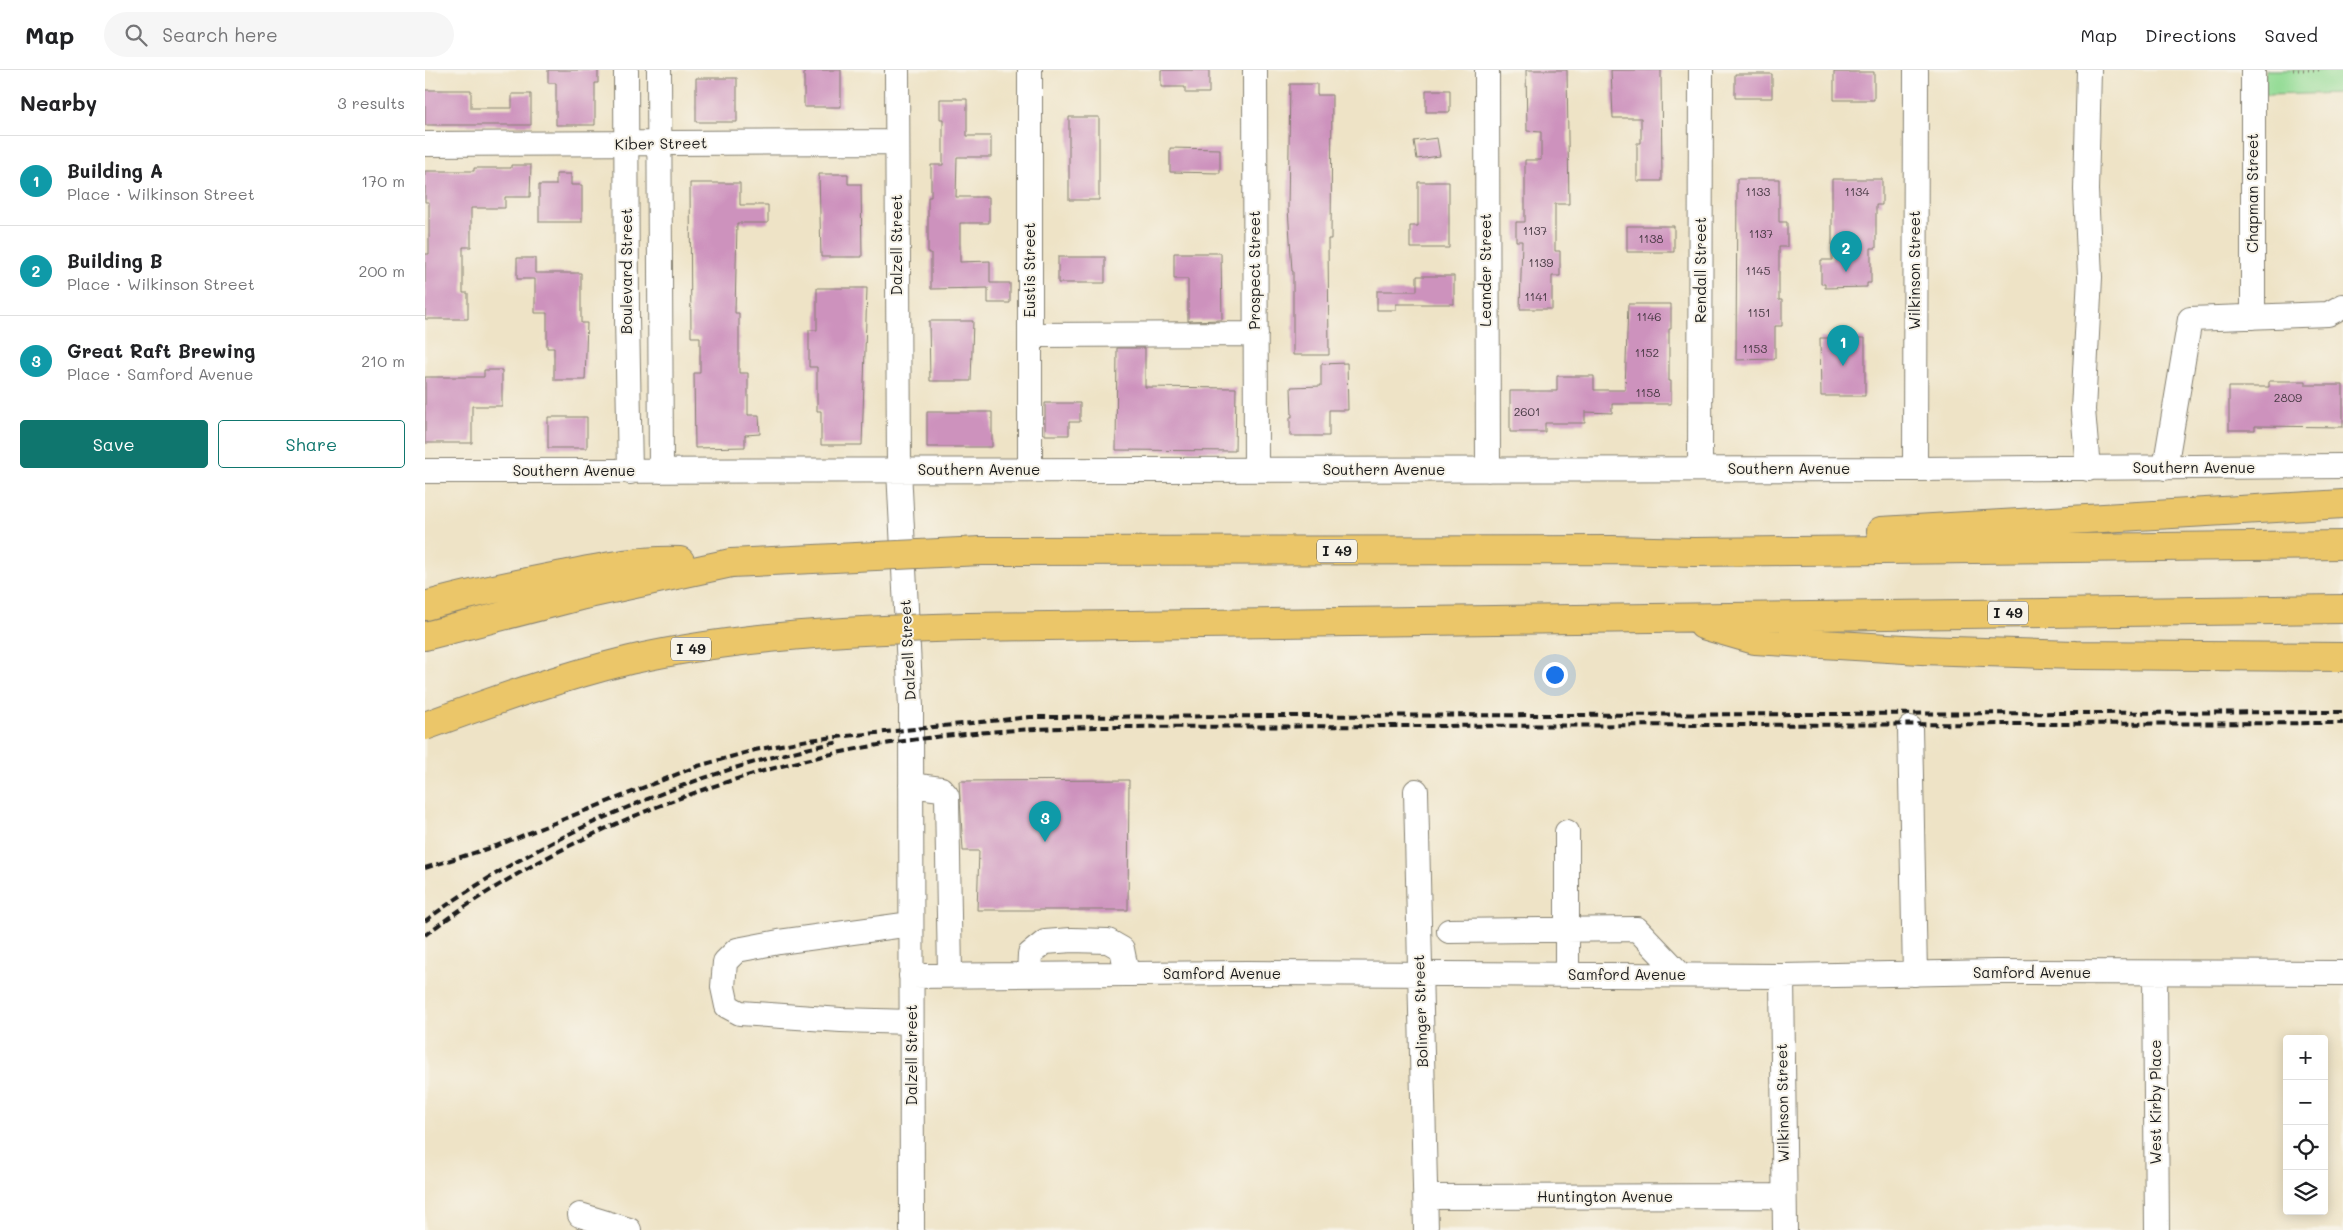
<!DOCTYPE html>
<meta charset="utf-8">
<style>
body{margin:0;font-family:Mali,sans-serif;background:#f6f6f6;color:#202124}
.controls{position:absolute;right:15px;bottom:15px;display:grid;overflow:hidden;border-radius:5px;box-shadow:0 2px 12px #0003}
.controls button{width:45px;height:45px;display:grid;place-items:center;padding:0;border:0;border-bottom:1px solid #e0e0e0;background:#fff;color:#202124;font:25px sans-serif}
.you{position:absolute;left:1129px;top:604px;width:18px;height:18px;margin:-12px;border:4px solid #fff;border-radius:50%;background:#1a73e8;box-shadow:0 0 0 8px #1a73e833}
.badge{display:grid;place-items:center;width:32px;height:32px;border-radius:50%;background:#0f766e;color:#fff;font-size:16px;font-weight:700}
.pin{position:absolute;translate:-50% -41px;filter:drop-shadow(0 1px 2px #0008)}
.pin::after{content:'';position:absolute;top:26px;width:18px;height:15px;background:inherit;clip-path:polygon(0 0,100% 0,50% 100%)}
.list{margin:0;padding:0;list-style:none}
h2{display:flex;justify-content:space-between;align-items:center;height:65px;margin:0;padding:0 20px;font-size:21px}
h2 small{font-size:16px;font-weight:400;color:#757577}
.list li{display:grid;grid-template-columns:32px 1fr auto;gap:15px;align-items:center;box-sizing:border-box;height:90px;padding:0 20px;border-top:1px solid #e0e0e0}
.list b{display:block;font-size:19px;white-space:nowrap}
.list p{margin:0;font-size:16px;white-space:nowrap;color:#757577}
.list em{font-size:16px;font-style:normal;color:#757577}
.actions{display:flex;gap:10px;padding:15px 20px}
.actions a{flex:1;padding:11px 0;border:1px solid #0f766e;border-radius:5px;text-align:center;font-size:18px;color:#0f766e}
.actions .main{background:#0f766e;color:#fff}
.icon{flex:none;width:28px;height:28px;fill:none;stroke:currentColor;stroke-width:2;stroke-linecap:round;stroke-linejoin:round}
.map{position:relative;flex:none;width:1918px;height:1160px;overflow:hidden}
header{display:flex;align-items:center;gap:30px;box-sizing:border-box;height:70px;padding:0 25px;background:#fff;border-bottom:1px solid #e0e0e0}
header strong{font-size:24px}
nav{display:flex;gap:28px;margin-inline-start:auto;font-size:18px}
.search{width:350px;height:45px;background:#f6f6f6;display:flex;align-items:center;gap:12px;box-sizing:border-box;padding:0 18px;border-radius:28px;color:#757577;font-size:19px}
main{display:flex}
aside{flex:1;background:#fff}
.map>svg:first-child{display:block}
</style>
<header>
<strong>Map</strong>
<div class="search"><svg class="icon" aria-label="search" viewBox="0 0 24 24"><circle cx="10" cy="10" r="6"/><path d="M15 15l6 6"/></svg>Search here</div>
<nav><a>Map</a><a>Directions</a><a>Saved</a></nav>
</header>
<main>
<aside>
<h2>Nearby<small>3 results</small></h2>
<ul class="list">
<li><span class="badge" style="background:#0f9aa8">1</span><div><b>Building A</b><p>Place · Wilkinson Street</p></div><em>170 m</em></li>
<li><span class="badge" style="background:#0f9aa8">2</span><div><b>Building B</b><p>Place · Wilkinson Street</p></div><em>200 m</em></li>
<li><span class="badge" style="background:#0f9aa8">3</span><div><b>Great Raft Brewing</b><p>Place · Samford Avenue</p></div><em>210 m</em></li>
</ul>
<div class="actions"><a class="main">Save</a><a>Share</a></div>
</aside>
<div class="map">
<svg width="1918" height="1160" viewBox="0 0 1918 1160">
<rect width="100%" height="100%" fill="#f7f3e8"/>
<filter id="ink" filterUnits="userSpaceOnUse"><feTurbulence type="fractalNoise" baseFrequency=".02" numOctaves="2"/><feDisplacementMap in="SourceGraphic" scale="10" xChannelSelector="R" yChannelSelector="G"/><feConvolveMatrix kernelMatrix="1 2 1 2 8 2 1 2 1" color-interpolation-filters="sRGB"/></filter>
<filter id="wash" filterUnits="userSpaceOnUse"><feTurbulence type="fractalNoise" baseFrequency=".0096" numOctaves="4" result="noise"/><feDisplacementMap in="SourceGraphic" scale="20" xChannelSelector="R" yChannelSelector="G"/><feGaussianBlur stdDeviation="1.12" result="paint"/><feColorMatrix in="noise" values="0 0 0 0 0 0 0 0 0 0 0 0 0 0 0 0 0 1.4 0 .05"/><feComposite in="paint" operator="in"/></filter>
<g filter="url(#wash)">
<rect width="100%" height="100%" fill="#eee3c6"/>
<path fill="#94dc96" stroke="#587c59" d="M1840 0H1918V23L1841 25Z"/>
<g id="blocks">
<path fill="#cd92bd" d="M123 0H173V13H170V55H131V13H123Z
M379 0H416V37H379Z
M736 0H784V23H760V17H736Z
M1101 0H1142L1144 134H1130V181H1135V206H1127V239H1095L1097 171H1091V152H1100V90H1116V62L1102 61Z
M1186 0H1236L1237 111H1212V73H1216V48H1188Z
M1409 2H1449V30H1409Z
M1310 4H1347V28H1310Z
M271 8H312V52H271Z
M865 14H892V25H907L906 169H903L904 285H868V201H867L863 138Z
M0 20H46V38H87V24H106V55H0Z
M1001 20H1025V42H1001Z
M515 29H542V66H566V87H532L531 127H564V153H535V192L565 191V213H585V233H563V218L506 219V183H503V127H506V95H518V49H515Z
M644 47H674V130H644Z
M1012 68 1015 86 992 89 989 71Z
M745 78 795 79V103L745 102Z
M86 95H106L105 127H80V138H46V177H38V223H43V249H0V184H4V132H0V101H49V98H86Z
M131 104H146V115H157V152H114V115H131Z
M394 104H423V114H436L437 187H396Z
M1312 109H1354V152H1362V177H1354V230H1357V256H1350V289L1311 290Z
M1407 109H1457V135H1451V178H1446V213H1442V217L1400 218V214H1396V190H1407Z
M993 112H1024V178H985V156H993Z
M265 113H315V135H343V153H312L310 243H314V303H323V345H334L335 364 320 365V377L270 378 269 303H275V267H266Z
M1202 156H1249V182H1202Z
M749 183H796L797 250 763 251V209H749Z
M633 187H680V213H633Z
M92 188H110V203H156V253H162L160 310H129V278H122V243H110V209H92Z
M992 206H1029V234H971V240H952V221H992Z
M392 218H442L437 375H396V341H392V297H384V260H392Z
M1203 234H1246V259H1244V311H1246V334H1187V343L1160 342V353H1120V362H1085V321H1132V306H1169V320H1200Z
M504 251H548L546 311H505Z
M1395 268H1440V326H1396Z
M692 278H720V317L811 318 810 381 691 380Z
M922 293 923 340H904V366H865V347H867L866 317 896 316V294Z
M59 300H77V336H47V373H0V307H59Z
M1844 311H1881V315H1918V357L1830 356V360H1804V317H1844Z
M620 333H655V352H644V365H620Z
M502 342H567V377H502Z
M123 347H162V378H123Z
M704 710 703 840H552L554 781H538L534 711Z"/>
</g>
</g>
<g filter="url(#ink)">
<use href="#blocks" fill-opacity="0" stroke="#858071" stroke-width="1"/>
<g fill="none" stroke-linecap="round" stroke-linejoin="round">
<defs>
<path id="minor" d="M201 0 202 248 205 402
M234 0 236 401
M472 0 474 400 486 637 487 1160
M605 0V400
M830 0 831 400
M1062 0 1063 400
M0 74 472 72
M1828 247V0
M605 265 831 264
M1740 398 1765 249 1903 244 1918 236
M1275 399 1276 0
M1490 399 1491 0
M1663 399 1658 340 1665 207 1661 120 1664 0
M0 401 1490 399 1918 396
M1485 658 1490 904
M486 715 516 719 522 726 525 905
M991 721 1001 1160
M486 854 354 872 312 880 300 892 298 917 302 936 315 943 416 950 486 952
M1024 861 1212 859 1256 905
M1730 903 1732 1160
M604 905 605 884 620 872 647 870 683 871 697 879 702 904
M1142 905V762
M486 906 822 903 1357 906 1572 902 1918 903
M1357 906 1360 1160
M1001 1127 1359 1126
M155 1145 204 1160"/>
<path id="highway" d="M1456 461 1918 434
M556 481 1187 480 1269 482 1918 475
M0 536C45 523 91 514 138 505 176 498 215 489 255 491
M1278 555 1330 570 1496 580 1651 585 1918 587
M543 557 1918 539
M0 566 159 525 306 493"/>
</defs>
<use href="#minor" stroke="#858071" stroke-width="26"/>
<use href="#highway" stroke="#858071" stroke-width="30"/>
<path stroke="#858071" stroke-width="3" stroke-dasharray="1 4" stroke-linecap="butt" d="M1868 0H1898"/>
<use href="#minor" stroke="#fff" stroke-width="24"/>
<use href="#highway" stroke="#ebc669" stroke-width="28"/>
<path stroke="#1c1c1c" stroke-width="4" stroke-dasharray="8 4" stroke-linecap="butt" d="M0 798 71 776 273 696 330 680 383 670 605 647 1918 642
M0 851C112 767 277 697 415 672
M0 865C136 763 304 698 472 672 540 662 610 658 679 657L1918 653"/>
<defs>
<path id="highway-bridge" d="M306 493 556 481
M0 656C68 631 135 607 205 590 316 565 430 560 543 557"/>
</defs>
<use href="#highway-bridge" stroke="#858071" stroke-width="30" stroke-linecap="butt"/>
<use href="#highway-bridge" stroke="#ebc669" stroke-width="28"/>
</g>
</g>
<g text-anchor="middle" stroke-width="4" stroke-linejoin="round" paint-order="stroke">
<g font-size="12" fill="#483a44">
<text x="1333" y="126">1133</text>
<text x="1432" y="126">1134</text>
<text x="1110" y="165">1137</text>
<text x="1336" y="168">1137</text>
<text x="1226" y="173">1138</text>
<text x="1116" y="197">1139</text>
<text x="1333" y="205">1145</text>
<text x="1111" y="231">1141</text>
<text x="1334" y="247">1151</text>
<text x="1224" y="251">1146</text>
<text x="1330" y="283">1153</text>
<text x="1222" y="287">1152</text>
<text x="1223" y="327">1158</text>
<text x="1863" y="332">2809</text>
<text x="1102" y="346">2601</text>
</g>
<g fill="#f7f3e8" stroke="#5e5c59" stroke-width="1">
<rect x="892" y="469.5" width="40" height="23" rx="4"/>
<rect x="1563" y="531.5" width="40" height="23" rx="4"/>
<rect x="246" y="567.5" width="40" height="23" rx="4"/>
</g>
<g font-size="14" font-weight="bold" fill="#1c1c1c">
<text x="912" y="486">I 49</text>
<text x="1583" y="548">I 49</text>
<text x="266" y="584">I 49</text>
</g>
<g font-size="15" fill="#1c1c1c" stroke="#f7f3e8">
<text transform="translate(236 74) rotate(-1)" y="5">Kiber Street</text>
<text transform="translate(1828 123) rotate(-90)" y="5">Chapman Street</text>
<text transform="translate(472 175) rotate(-90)" y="5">Dalzell Street</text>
<text transform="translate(605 200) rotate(-90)" y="5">Eustis Street</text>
<text transform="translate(830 200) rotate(-90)" y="5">Prospect Street</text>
<text transform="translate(1061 200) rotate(-90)" y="5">Leander Street</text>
<text transform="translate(1276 200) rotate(-90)" y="5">Rendall Street</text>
<text transform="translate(1490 200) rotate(-90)" y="5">Wilkinson Street</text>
<text transform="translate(202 201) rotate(-90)" y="5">Boulevard Street</text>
<text x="1769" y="403">Southern Avenue</text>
<text x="1364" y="404">Southern Avenue</text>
<text x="554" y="405">Southern Avenue</text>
<text x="959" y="405">Southern Avenue</text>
<text x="149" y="406">Southern Avenue</text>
<text transform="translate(483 580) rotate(-93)" y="5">Dalzell Street</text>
<text x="1607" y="908">Samford Avenue</text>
<text x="797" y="909">Samford Avenue</text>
<text x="1202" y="910">Samford Avenue</text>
<text transform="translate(996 941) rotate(-92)" y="5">Bolinger Street</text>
<text transform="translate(487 985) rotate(-90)" y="5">Dalzell Street</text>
<text transform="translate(1731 1032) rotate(-90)" y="5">West Kirby Place</text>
<text transform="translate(1358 1033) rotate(-91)" y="5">Wilkinson Street</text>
<text x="1180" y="1132">Huntington Avenue</text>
</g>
</g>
</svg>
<div class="controls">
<button>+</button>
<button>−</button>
<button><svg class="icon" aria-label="locate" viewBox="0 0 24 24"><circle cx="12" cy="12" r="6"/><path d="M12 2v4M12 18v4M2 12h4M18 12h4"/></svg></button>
<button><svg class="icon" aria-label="layers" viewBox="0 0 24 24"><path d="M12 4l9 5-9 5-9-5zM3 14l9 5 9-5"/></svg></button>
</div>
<div class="you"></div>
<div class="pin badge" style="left:1418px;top:296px;background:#0f9aa8">1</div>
<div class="pin badge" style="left:1421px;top:202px;background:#0f9aa8">2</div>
<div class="pin badge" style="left:620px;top:772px;background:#0f9aa8">3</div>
</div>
</main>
